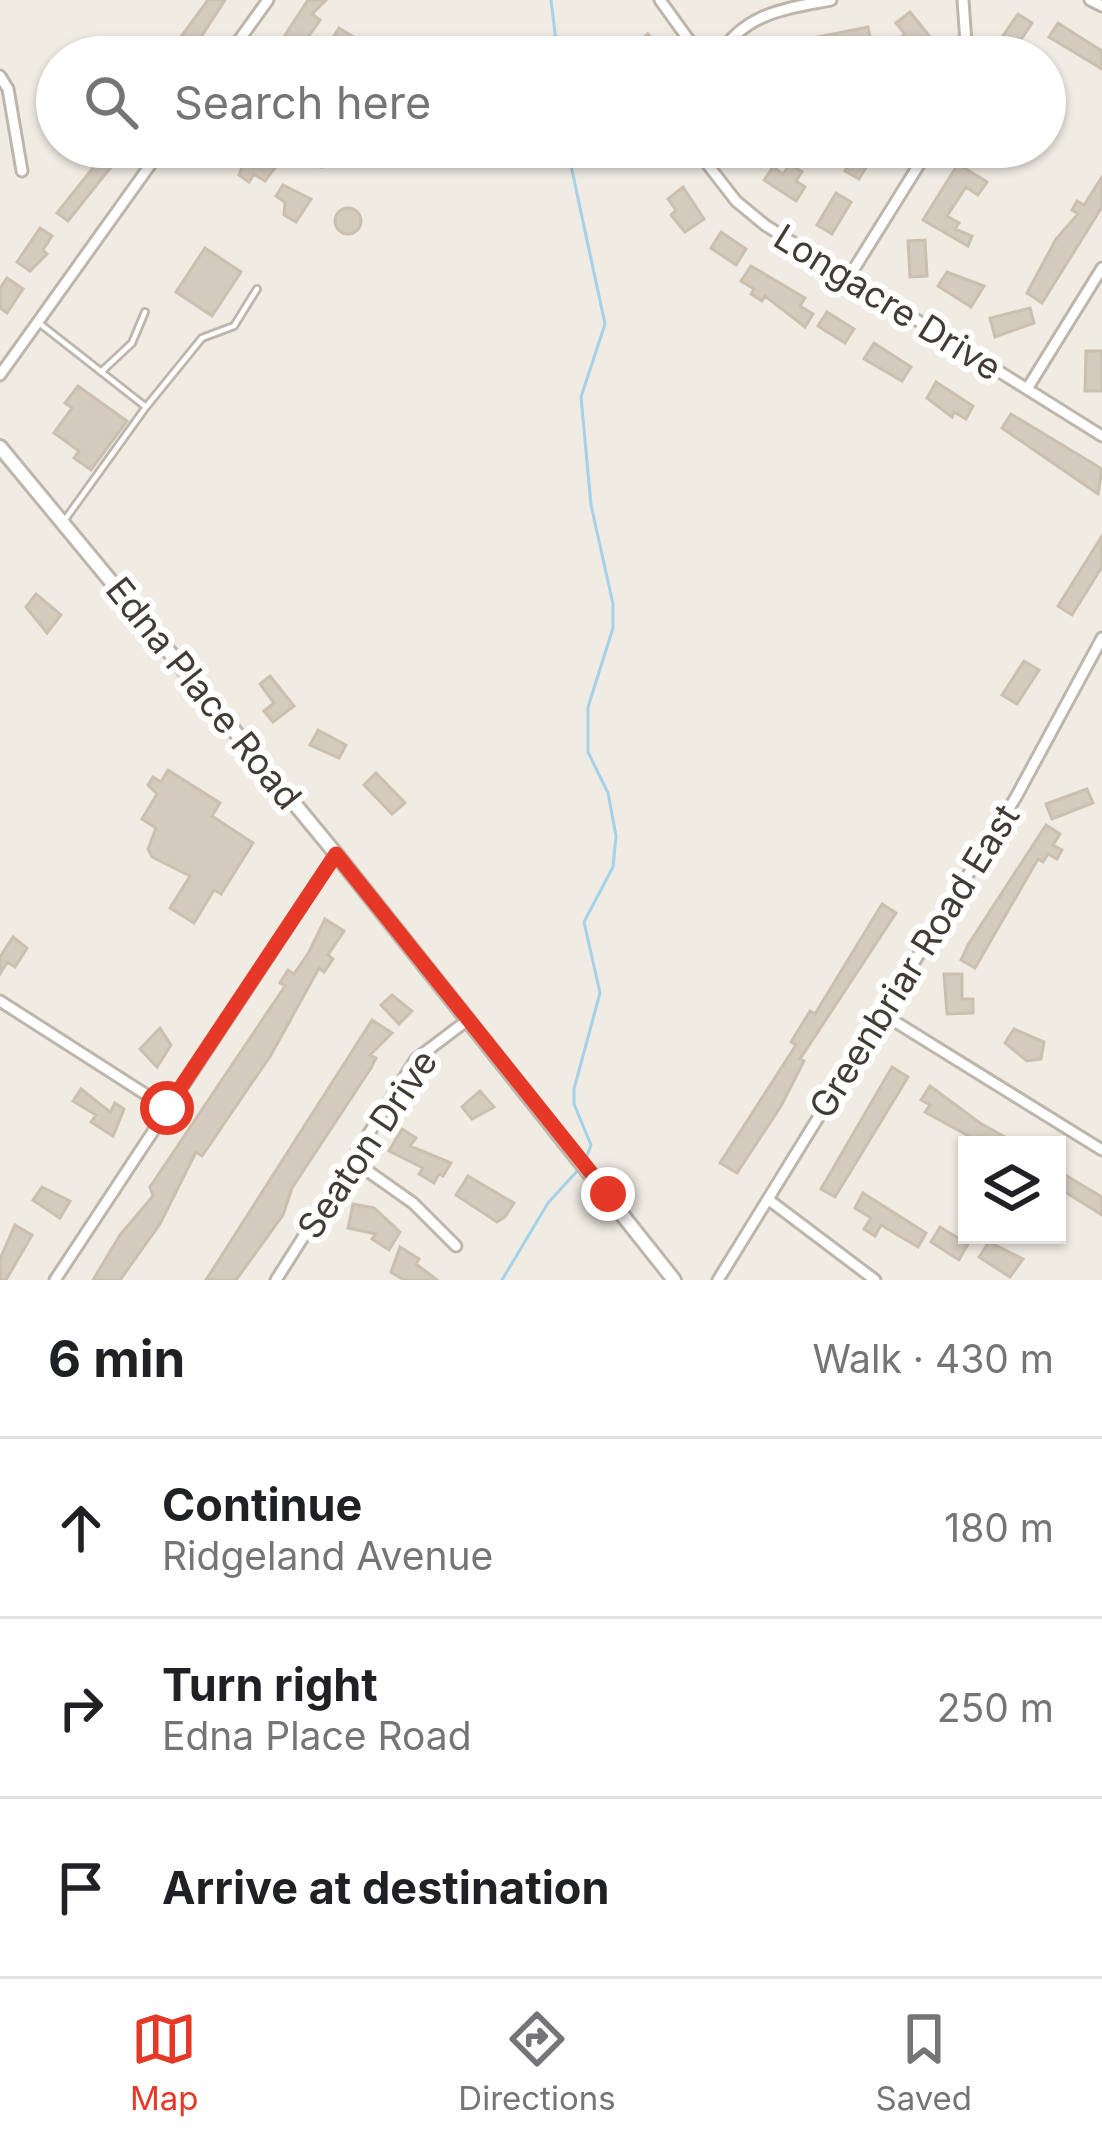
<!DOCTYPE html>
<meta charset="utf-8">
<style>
body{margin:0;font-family:Inter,sans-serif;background:#f6f6f6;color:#202124}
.controls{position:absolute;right:36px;bottom:36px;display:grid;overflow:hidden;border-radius:0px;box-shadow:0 3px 9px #0004}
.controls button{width:108px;height:108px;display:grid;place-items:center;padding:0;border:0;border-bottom:3px solid #e0e0e0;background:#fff;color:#202124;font:60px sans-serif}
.stop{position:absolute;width:36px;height:36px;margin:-27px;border:9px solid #e63826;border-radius:50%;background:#fff}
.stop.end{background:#e63826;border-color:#fff;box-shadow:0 3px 12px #0008}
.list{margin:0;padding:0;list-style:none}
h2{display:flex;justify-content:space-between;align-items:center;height:156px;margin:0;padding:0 48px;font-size:51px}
h2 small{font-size:39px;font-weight:400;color:#757577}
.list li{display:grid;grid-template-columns:78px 1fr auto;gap:36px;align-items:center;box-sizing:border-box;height:180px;padding:0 48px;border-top:3px solid #e0e0e0}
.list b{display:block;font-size:45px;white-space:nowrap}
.list p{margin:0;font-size:39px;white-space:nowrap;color:#757577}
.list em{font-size:39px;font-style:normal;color:#757577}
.icon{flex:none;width:66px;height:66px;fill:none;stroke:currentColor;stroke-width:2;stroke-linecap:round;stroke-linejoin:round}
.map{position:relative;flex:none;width:1102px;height:1280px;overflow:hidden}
.search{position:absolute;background:#fff;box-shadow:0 3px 9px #0004;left:36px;right:36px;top:36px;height:132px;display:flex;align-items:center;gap:30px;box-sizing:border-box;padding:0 42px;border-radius:66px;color:#757577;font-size:45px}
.sheet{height:696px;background:#fff}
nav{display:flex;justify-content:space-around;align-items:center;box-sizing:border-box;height:168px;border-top:3px solid #e0e0e0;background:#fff;font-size:33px;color:#757577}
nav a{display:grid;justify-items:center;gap:6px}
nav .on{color:#e63826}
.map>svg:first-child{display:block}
</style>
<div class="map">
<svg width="1102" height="1280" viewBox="0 0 1102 1280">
<rect width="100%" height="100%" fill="#f0ece4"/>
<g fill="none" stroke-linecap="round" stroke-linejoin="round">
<path stroke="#a5d1e9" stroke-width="3" d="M551 0 558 57
M567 147 605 324 581 397 591 505 613 604V628L588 707V752L608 793 616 836 613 867 584 922 600 993 574 1089V1104L591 1145 585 1161
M502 1280 548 1203 579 1169"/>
</g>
<path fill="#d4cabe" stroke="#cbbfaf" stroke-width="3" d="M208 0H225L188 57H166Z
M308 0H326L312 14 320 20 302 46 285 35Z
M910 12 935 43 922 54 900 38 905 34 896 23Z
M1018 14 1032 23 1010 56 996 46Z
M1058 23 1102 51V69L1049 37Z
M868 27 871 43 812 57H785L783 44Z
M339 28 368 46 361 57 332 39Z
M648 34 668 57H632L628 52Z
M859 147 875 153 859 179 845 171Z
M248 152 275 168 265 181 254 174 249 182 239 175Z
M104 154 115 162 68 221 57 213Z
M790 164 802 172 796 181 805 187 796 201 764 180 773 167 783 174Z
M958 164 987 182 978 195 966 187 947 216 959 223 955 229 972 236 968 246 923 220Z
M1102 177V207L1042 303 1027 293 1056 239 1078 214 1072 210 1077 201 1084 205Z
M283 185 311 199 296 222 284 215 285 202 276 196Z
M683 187 704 219 685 232 671 215 676 210 668 199Z
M836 193 851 202 832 234 817 225Z
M335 221a13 13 0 1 1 26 0a13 13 0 1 1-26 0Z
M40 228 52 236 43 250 47 254 30 271 17 262Z
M721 232 746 249 736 265 711 248Z
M925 240 927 276 910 277 908 241Z
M205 248 241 272 212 316 176 292Z
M751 266 805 298 800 306 813 314 805 327 765 296 762 301 751 294 754 289 741 281Z
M947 272 984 286 971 307 938 286Z
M7 278 23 289 7 313 0 308V288Z
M1030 308 1034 323 995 337 990 318Z
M827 312 854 329 845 343 818 326Z
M874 343 911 367 902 381 864 359Z
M1086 351H1102V391H1085Z
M936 382 973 406 966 419 954 412 952 417 927 398Z
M78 386 127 421 91 470 74 458 79 451 54 433 72 408 65 403Z
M1011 414 1102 469 1098 494 1002 428Z
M1102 536V567L1072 615 1058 606Z
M36 594 61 615 47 633 26 607Z
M1024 661 1039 670 1017 704 1002 695Z
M270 676 294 706 273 722 264 711 274 703 260 684Z
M318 730 346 745 339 758 310 745Z
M168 770 220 803 212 816 253 843 221 894 214 890 194 923 170 908 190 876 152 857 148 849 156 828 142 819 157 794 148 785 153 777 161 782Z
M376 773 405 803 392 814 364 785Z
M1087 789 1093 803 1052 819 1046 804Z
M1046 825 1060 834 1053 845 1062 850 1057 859 1048 854 1043 862 1038 859 975 968 961 960 968 945Z
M882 904 896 913 800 1059 804 1061 781 1106 737 1173 720 1163 796 1045 791 1042 810 1011 815 1014Z
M325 919 344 931 328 955 333 959 324 972 319 968 271 1055 202 1156 196 1152 160 1224 120 1280H93L120 1235 153 1196 150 1187 285 986 280 983 288 970 294 974 309 952Z
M13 937 27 948 15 967 7 962 0 974V957Z
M944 974H962V999H973V1013L947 1014Z
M392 995 412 1011 399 1024 381 1005Z
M372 1020 392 1033 370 1055 376 1058 371 1068 292 1188 283 1215 236 1280H206Z
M160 1028 171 1045 157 1067 140 1049Z
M1014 1029 1044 1042 1041 1059 1027 1061 1005 1043Z
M892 1067 908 1077 835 1197 821 1189Z
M930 1086 980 1123 1019 1145H985L925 1112 930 1105 921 1100Z
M81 1089 110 1112 115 1103 124 1109 113 1136 91 1122 96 1115 73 1101Z
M480 1091 494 1107 472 1119 462 1107Z
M402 1129 416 1138 410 1146 451 1163 443 1176 439 1174 434 1183 419 1174 423 1168 389 1151Z
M1057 1170 1102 1197V1215L1057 1187Z
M468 1176 514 1203 505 1217 497 1222 456 1195Z
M42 1187 70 1201 60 1218 33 1200Z
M863 1193 926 1233 918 1247 881 1225 875 1236 864 1229 871 1218 855 1208Z
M353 1204 374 1208 400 1232 389 1250 372 1239 376 1234 348 1228Z
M15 1225 32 1235 6 1280H0V1259Z
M940 1227 968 1244 959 1260 931 1242Z
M989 1242 1023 1259 1010 1277 979 1257Z
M400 1247 419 1259 416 1264 437 1280H404L391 1272Z"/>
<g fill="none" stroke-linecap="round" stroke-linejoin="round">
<defs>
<path id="service" d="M39 323 146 407 64 521
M101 372 132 343 145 312
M146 407 202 338 234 326 257 289"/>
<path id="minor" d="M660 0 691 43 712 57
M963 0 967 57
M1090 0 1102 6
M227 57 268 0
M718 57C744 13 784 9 831 0
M0 76 8 89 22 171
M301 147 322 161
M694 147 736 201 765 225 1102 436
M849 277 930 147
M0 375 163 147
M1027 389 1102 268
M0 1001 167 1108
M881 1013 1102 1150
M352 1160 413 1203 456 1246
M769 1200 875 1280
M55 1280 336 854
M276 1280 416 1059 469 1019
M718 1280 1016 797 1102 638"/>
<path id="tertiary" d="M0 447 336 854 674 1280"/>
</defs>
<use href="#service" stroke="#beb6ab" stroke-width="10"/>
<use href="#minor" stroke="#beb6ab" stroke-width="15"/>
<use href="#tertiary" stroke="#beb6ab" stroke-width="18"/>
<use href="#service" stroke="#fff" stroke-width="4.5"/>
<use href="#minor" stroke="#fff" stroke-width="9"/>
<use href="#tertiary" stroke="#fff" stroke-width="12"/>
</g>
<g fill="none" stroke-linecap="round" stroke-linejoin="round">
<path stroke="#e63826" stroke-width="15" d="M167 1108 336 854 608 1194"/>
</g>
<g text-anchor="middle" stroke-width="12" stroke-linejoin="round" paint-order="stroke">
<g font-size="36" fill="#423c35" stroke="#fff">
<text transform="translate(888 302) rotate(32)" y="13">Longacre Drive</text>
<text transform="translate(204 693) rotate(51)" y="13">Edna Place Road</text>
<text transform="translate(914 961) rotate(-58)" y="13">Greenbriar Road East</text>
<text transform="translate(367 1144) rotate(-56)" y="13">Seaton Drive</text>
</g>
</g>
</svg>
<div class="controls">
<button><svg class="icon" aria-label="layers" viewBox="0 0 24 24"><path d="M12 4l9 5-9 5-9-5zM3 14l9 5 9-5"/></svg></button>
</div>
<div class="stop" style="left:167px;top:1108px"></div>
<div class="stop end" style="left:608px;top:1194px"></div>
<div class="search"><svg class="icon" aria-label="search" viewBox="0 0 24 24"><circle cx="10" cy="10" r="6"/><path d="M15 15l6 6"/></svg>Search here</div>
</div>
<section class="sheet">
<h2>6 min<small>Walk · 430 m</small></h2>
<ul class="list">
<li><svg class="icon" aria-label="ahead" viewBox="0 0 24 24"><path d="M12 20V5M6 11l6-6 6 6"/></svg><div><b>Continue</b><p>Ridgeland Avenue</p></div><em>180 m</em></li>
<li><svg class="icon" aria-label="right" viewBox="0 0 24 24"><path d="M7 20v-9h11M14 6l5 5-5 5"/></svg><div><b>Turn right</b><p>Edna Place Road</p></div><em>250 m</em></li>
<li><svg class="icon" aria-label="arrive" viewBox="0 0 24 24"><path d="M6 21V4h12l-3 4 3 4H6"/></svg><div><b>Arrive at destination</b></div></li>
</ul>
</section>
<nav>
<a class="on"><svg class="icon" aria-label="map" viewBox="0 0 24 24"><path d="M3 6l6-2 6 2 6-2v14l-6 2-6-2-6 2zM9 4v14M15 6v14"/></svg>Map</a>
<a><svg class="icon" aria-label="directions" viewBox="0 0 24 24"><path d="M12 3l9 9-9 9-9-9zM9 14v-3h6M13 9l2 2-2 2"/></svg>Directions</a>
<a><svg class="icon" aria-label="saved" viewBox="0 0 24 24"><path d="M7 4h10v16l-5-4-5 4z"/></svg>Saved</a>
</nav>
